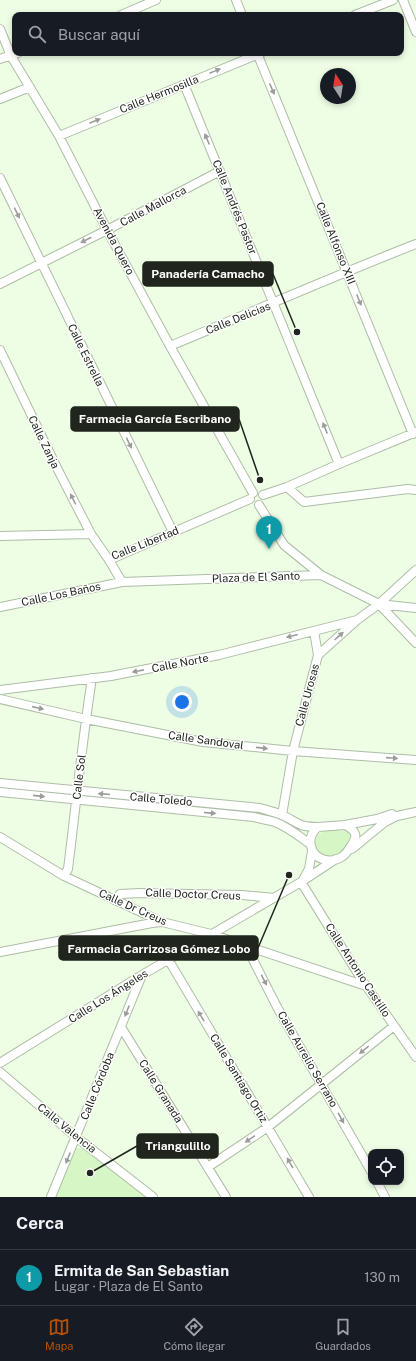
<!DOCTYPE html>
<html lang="es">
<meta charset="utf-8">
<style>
body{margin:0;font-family:"Public Sans",sans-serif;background:#242831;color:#f1f3f6}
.controls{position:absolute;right:12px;bottom:12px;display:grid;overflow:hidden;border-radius:8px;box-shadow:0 2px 6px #0003}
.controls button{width:36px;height:36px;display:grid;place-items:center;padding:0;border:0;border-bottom:1px solid #363941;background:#171b24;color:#f1f3f6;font:20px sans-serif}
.compass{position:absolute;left:320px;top:68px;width:36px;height:36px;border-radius:50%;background:#171b24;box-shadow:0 2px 6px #0003;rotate:348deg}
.you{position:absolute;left:182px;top:702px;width:14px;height:14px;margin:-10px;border:3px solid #fff;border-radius:50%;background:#1a73e8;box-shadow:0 0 0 6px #1a73e833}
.badge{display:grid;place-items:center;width:26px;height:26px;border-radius:50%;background:#b45309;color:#fff;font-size:13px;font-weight:700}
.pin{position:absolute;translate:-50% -33px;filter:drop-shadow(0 1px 2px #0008)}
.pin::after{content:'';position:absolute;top:21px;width:14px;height:12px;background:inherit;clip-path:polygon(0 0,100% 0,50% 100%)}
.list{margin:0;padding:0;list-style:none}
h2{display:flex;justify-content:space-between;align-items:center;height:52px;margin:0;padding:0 16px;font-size:17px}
h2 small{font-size:13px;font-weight:400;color:#9ea1a6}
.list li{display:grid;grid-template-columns:26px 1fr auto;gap:12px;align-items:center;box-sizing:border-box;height:56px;padding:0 16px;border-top:1px solid #363941}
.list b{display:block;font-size:15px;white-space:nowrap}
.list p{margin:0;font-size:13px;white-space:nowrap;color:#9ea1a6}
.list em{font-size:13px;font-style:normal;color:#9ea1a6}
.icon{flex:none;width:22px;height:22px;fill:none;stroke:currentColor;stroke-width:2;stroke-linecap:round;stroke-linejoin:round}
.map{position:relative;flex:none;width:416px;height:1197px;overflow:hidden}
.search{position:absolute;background:#171b24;box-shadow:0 2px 6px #0003;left:12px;right:12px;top:12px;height:44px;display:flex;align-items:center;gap:10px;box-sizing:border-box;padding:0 14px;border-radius:8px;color:#9ea1a6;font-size:15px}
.sheet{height:108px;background:#171b24}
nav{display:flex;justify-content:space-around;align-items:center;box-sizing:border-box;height:56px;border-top:1px solid #363941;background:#171b24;font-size:11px;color:#9ea1a6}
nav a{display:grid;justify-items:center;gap:2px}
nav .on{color:#b45309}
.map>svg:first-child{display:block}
</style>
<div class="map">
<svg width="416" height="1197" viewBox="0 0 416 1197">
<rect width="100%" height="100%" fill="#eefee5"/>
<path fill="#d6f6c5" d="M328 829H334L349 832 351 837C337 872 306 852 317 836 319 833 324 831 328 829Z
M75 1148H83L147 1197H56Z"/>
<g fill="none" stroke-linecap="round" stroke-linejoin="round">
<defs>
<path id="street" d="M236 0 242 15
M403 0 416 32
M121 15 156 0
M355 15 393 0
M0 29 11 56 59 136 107 230 170 346 253 493
M257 53 413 434
M0 59 18 53
M184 84 339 464
M0 99 30 87
M59 136 261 53
M0 178 173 532
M0 284 107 230 220 171
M170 346C252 312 334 276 416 244
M0 350 58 470 91 534
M287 487 304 502 408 489 416 490
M263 495 287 487 339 464 416 432
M0 536 91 534 109 560 250 499
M109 560 122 582 321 575 284 545 259 505
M321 575 379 604 416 643
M379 604 416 608
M0 607 122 582
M314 631 318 655
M0 690 111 676 219 655 357 620
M0 699 86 719 203 742 293 751 416 760
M0 783 260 808C267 810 275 812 282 815 298 822 297 827 318 827
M0 792 254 817C261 819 268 820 275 822 288 827 299 836 310 844
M282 815 293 751 318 655 357 620 379 604 416 570
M345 825C357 831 358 836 351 846 349 849 346 854 343 856 332 864 314 861 311 846 309 839 312 832 318 827Z
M345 825 377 819 392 814
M0 837 64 876 162 922 211 934 366 986
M352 849 385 822 397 816 416 812
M64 876 68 869C76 805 82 742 92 678
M303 880 309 869 312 851
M301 882 362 980 416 1057
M114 900 120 894 140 893 242 895 274 898
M246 946 277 1007 371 1171
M0 952 152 923 162 922
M168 959 309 1197
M121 1027 226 1197
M0 1063 142 975 301 882 336 859
M0 1072 76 1137 153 1197
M208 1167 268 1127 394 1026
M377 1182 385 1197
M51 1197 142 975"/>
</defs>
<use href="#street" stroke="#aebda6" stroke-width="10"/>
<use href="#street" stroke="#fff" stroke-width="8"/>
</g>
<defs><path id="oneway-solid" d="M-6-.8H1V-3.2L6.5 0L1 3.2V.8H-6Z"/></defs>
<g fill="#9b9d99">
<use href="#oneway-solid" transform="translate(215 71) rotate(-22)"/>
<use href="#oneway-solid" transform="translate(272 89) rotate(67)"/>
<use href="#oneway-solid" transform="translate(95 121) rotate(-23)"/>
<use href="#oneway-solid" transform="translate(207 139) rotate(-113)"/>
<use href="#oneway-solid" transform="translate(17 213) rotate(64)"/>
<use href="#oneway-solid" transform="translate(86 240) rotate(153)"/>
<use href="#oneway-solid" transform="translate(359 300) rotate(68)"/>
<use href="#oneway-solid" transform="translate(325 428) rotate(-112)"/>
<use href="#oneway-solid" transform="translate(129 443) rotate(64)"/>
<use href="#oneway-solid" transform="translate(73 499) rotate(-117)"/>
<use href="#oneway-solid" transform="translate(292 636) rotate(166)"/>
<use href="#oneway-solid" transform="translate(339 636) rotate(-42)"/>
<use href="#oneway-solid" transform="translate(138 671) rotate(169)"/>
<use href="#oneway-solid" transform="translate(38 708) rotate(13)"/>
<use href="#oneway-solid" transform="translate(262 748) rotate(6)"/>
<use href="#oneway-solid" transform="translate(392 758) rotate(4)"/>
<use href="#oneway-solid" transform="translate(104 794) rotate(-175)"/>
<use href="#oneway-solid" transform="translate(39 796) rotate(6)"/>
<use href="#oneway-solid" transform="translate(210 813) rotate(5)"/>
<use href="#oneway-solid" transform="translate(264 980) rotate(63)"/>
<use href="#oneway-solid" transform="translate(127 1011) rotate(112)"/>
<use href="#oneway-solid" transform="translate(201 1016) rotate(-121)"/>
<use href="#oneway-solid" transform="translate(364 1050) rotate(141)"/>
<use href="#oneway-solid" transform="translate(341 1118) rotate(61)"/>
<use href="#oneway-solid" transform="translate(250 1139) rotate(146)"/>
<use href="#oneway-solid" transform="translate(68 1158) rotate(112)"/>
<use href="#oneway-solid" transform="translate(290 1163) rotate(-120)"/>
</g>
<g text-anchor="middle" stroke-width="3" stroke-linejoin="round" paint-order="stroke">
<g font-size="11" fill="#20261d" stroke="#fff">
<text transform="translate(159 94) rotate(-22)" y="4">Calle Hermosilla</text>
<text transform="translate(153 206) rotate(-28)" y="4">Calle Mallorca</text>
<text transform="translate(235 207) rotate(68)" y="4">Calle Andrés Pastor</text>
<text transform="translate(114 241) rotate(62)" y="4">Avenida Quero</text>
<text transform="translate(336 243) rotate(68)" y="4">Calle Alfonso XIII</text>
<text transform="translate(238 318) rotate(-22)" y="4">Calle Delicias</text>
<text transform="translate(86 355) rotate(64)" y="4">Calle Estrella</text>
<text transform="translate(44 442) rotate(64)" y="4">Calle Zanja</text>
<text transform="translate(145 543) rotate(-22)" y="4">Calle Libertad</text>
<text transform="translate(256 577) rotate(-2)" y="4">Plaza de El Santo</text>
<text transform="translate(61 594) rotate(-12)" y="4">Calle Los Baños</text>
<text transform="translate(180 663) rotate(-11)" y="4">Calle Norte</text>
<text transform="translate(307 695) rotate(-75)" y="4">Calle Urosas</text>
<text transform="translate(206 740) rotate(8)" y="4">Calle Sandoval</text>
<text transform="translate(79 777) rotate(-83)" y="4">Calle Sol</text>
<text transform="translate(161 799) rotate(5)" y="4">Calle Toledo</text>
<text transform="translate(193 894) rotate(2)" y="4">Calle Doctor Creus</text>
<text transform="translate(133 907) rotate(24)" y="4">Calle Dr Creus</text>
<text transform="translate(358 970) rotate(57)" y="4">Calle Antonio Castillo</text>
<text transform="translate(108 996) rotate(-32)" y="4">Calle Los Ángeles</text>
<text transform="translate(308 1059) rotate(60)" y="4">Calle Aurelio Serrano</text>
<text transform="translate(239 1078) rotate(59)" y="4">Calle Santiago Ortiz</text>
<text transform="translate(97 1086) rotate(-68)" y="4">Calle Córdoba</text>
<text transform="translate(161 1091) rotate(58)" y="4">Calle Granada</text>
<text transform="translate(67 1128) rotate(39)" y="4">Calle Valencia</text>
</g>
</g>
<path fill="none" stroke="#20261d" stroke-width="1.5" d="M297 332L273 274M260 480L239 419M289 875L258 948M90 1173L137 1146"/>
<g fill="#20261d" stroke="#fff" stroke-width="1.5">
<circle cx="297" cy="332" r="4"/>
<circle cx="260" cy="480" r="4"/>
<circle cx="289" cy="875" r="4"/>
<circle cx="90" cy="1173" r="4"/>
</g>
<g fill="#20261d" stroke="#20261d" stroke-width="1.5">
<rect x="143" y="262" width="130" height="24" rx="4"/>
<rect x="71" y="407" width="168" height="24" rx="4"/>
<rect x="59" y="936" width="199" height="24" rx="4"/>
<rect x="137" y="1134" width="81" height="24" rx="4"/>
</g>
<g font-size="12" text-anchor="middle" font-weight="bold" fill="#fff">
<text x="208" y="278">Panadería Camacho</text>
<text x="155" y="423">Farmacia García Escribano</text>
<text x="159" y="953">Farmacia Carrizosa Gómez Lobo</text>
<text x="178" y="1150">Triangulillo</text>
</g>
</svg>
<div class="controls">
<button><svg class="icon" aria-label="locate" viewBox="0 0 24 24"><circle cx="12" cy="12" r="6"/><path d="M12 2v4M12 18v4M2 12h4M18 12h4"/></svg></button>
</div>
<svg class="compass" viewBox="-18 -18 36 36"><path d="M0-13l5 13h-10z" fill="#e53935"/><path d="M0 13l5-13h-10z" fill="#9ea1a6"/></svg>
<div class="you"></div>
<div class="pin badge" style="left:269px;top:549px;background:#0f9aa8">1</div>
<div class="search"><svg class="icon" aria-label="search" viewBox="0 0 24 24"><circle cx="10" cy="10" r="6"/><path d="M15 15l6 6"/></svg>Buscar aquí</div>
</div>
<section class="sheet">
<h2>Cerca<small></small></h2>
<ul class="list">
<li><span class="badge" style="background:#0f9aa8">1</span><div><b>Ermita de San Sebastian</b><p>Lugar · Plaza de El Santo</p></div><em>130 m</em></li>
</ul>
</section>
<nav>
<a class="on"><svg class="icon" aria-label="map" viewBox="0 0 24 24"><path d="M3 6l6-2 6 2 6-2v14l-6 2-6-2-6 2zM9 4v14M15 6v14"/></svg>Mapa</a>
<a><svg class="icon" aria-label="directions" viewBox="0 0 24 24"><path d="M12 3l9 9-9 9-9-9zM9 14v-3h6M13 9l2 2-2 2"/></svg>Cómo llegar</a>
<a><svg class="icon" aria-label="saved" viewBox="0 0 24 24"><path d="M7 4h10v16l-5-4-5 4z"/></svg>Guardados</a>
</nav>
